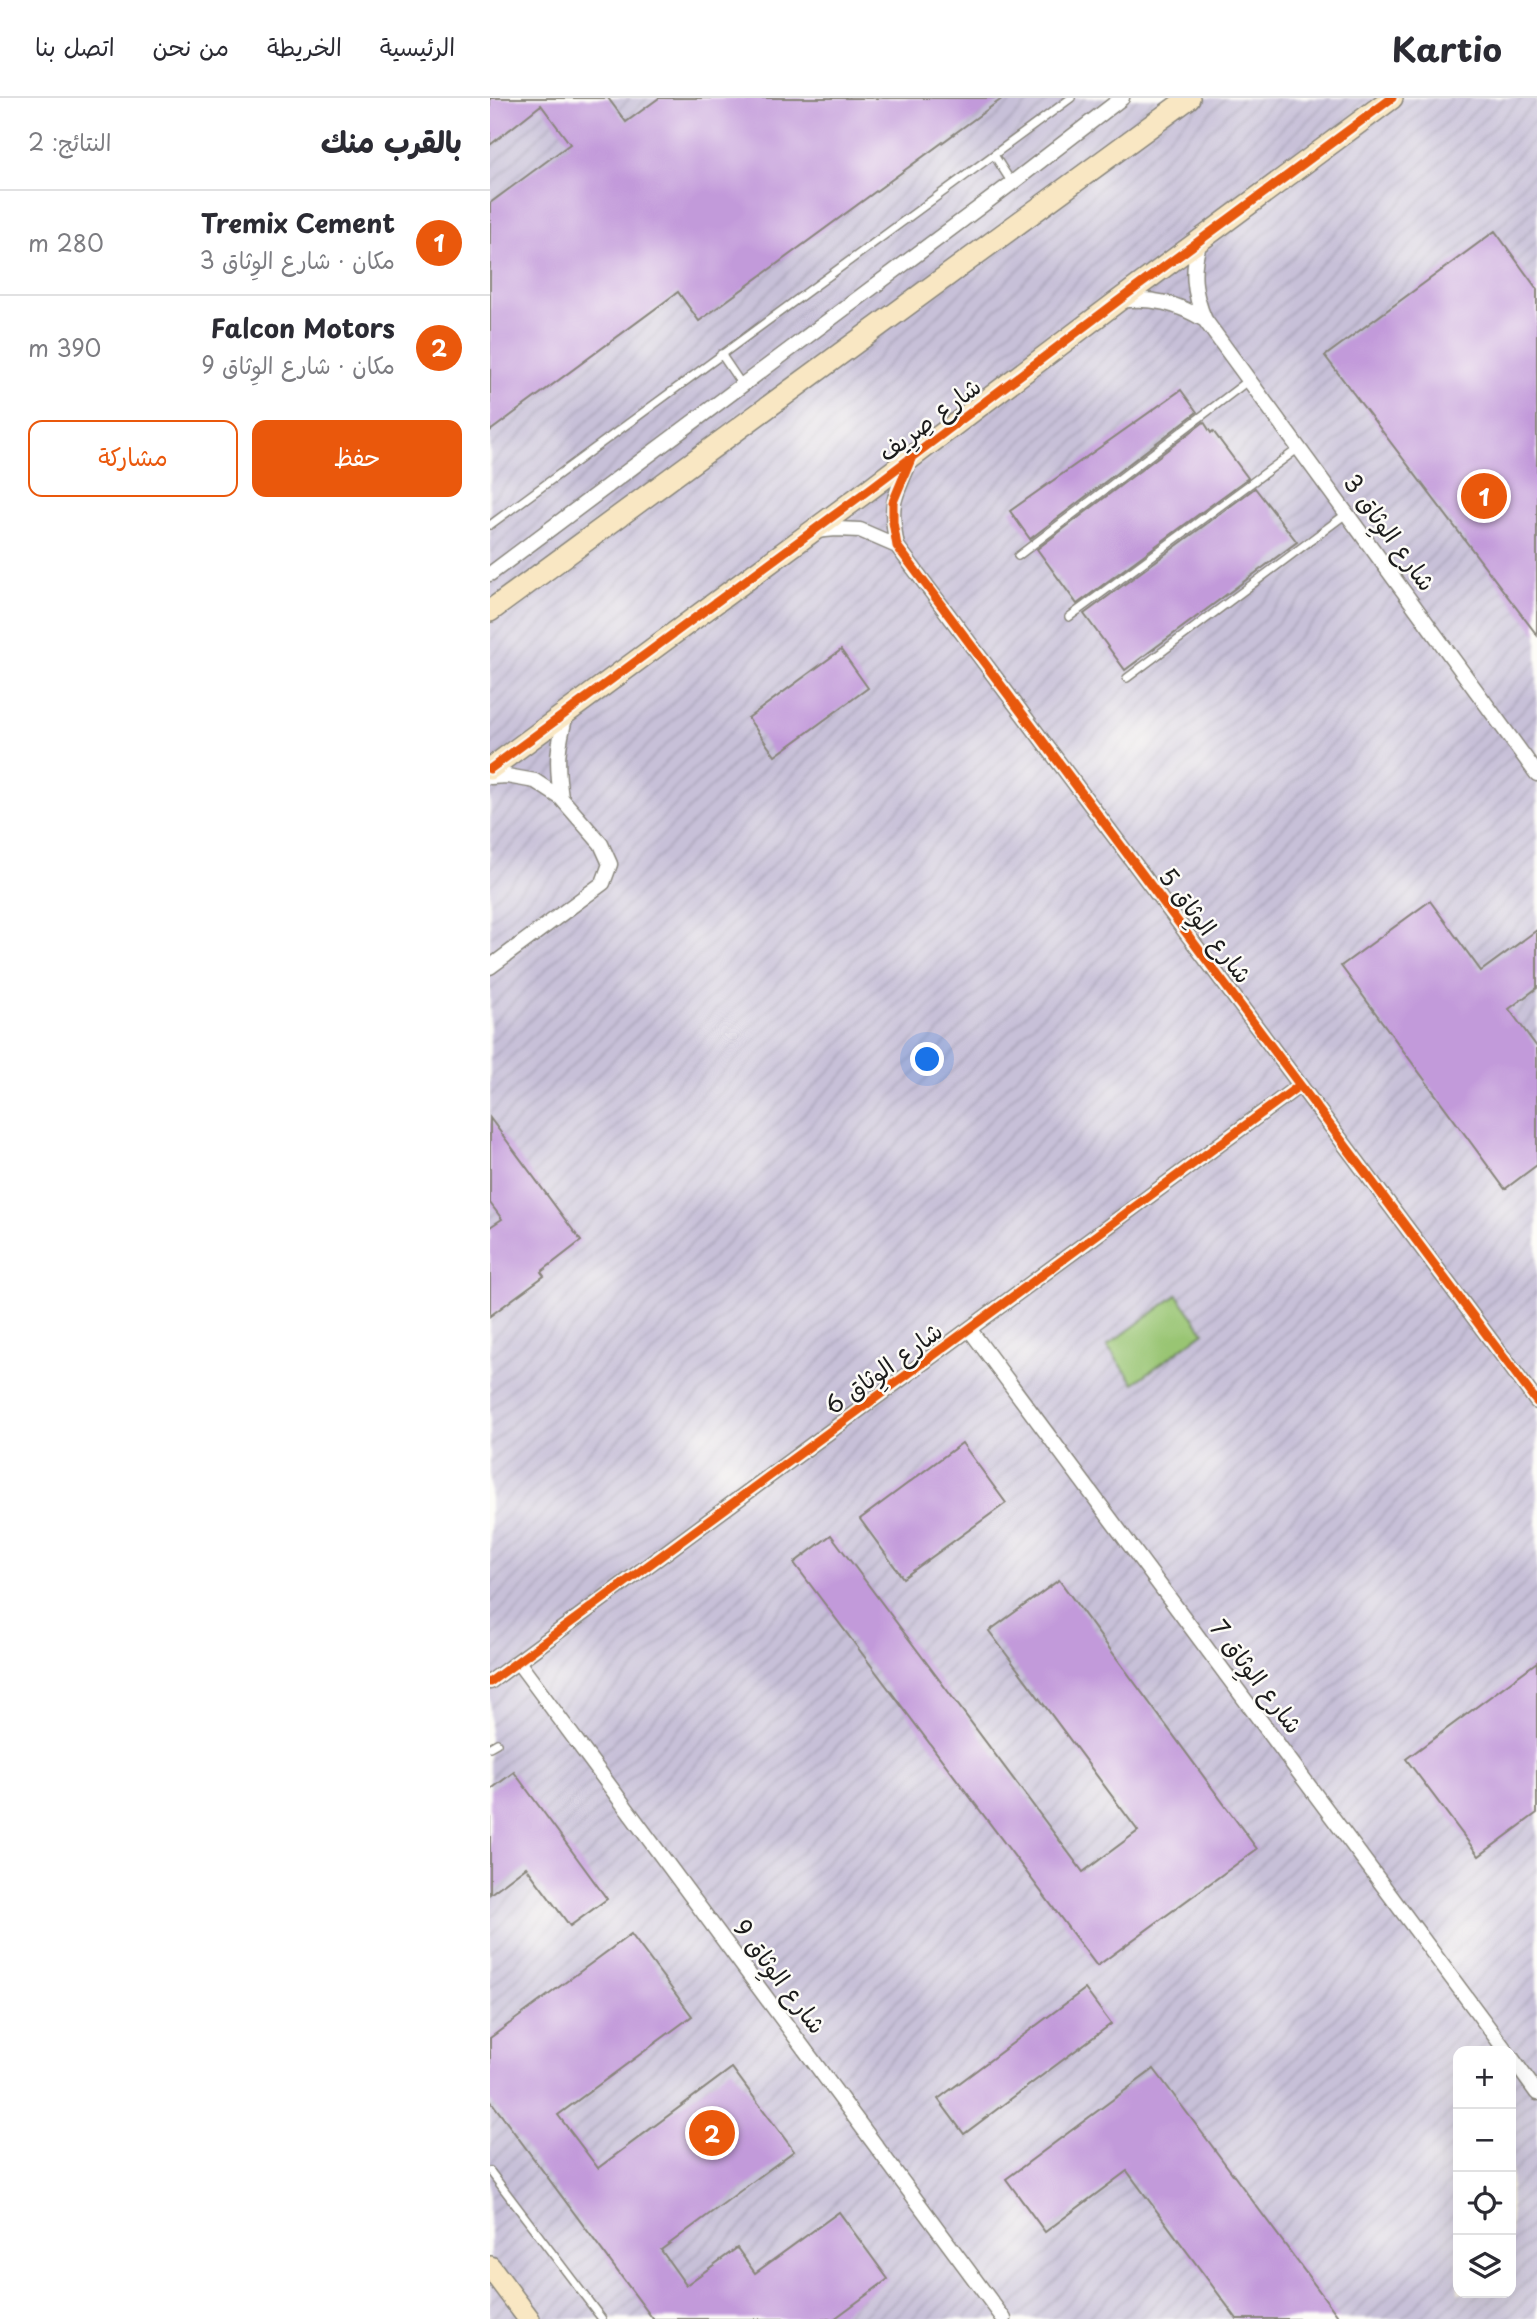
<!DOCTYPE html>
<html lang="ar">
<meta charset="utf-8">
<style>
body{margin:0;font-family:"Playpen Sans","Playpen Sans Arabic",sans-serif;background:#f2f2f3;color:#2b2b33;direction:rtl}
.controls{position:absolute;right:21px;bottom:21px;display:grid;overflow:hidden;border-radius:14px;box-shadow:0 7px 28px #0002}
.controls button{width:63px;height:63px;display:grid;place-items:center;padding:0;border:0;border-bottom:2px solid #e1e1e2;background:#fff;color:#2b2b33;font:35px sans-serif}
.you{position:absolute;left:438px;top:962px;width:24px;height:24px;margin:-18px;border:5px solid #fff;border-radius:50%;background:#1a73e8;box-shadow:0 0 0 10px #1a73e833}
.badge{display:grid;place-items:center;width:46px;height:46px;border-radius:50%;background:#ea580c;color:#fff;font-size:23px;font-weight:700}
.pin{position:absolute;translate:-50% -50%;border:4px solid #fff;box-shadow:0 2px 7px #0006}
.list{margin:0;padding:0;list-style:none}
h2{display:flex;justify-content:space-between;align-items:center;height:91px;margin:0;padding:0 28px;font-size:30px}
h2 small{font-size:23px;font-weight:400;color:#7c7c81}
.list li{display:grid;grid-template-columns:46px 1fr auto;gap:21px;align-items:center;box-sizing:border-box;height:105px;padding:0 28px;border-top:2px solid #e1e1e2}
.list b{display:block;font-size:26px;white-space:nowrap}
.list p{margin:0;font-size:23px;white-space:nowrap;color:#7c7c81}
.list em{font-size:23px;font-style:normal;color:#7c7c81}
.actions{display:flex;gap:14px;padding:21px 28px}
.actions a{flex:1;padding:16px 0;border:2px solid #ea580c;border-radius:14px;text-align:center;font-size:24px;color:#ea580c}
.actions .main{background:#ea580c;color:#fff}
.icon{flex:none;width:38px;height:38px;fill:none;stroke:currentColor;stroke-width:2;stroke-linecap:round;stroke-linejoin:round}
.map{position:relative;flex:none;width:1047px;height:2221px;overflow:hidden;direction:ltr}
header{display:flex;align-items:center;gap:42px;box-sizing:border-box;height:98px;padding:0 35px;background:#fff;border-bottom:2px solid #e1e1e2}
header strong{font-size:33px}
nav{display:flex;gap:38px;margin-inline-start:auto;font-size:24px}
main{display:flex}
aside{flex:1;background:#fff}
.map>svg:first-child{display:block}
</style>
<header>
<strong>Kartio</strong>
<nav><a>الرئيسية</a><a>الخريطة</a><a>من نحن</a><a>اتصل بنا</a></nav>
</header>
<main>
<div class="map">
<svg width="1047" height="2221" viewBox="0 0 1047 2221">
<defs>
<pattern id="industrial-furrows" width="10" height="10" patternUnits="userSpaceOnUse" patternTransform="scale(1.75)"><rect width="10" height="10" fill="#c7c0d8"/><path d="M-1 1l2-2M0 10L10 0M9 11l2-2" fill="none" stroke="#aaa4b9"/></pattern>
</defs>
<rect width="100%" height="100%" fill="#fdfcf7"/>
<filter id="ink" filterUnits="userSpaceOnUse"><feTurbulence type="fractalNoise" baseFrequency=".0143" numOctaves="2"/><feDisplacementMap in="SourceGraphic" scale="14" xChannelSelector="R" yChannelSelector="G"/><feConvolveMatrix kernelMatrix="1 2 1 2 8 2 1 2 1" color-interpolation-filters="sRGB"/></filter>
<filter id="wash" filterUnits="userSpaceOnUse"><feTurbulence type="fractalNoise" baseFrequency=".00686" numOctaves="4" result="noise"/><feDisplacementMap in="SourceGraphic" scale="28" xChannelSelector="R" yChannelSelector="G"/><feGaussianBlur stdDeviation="1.57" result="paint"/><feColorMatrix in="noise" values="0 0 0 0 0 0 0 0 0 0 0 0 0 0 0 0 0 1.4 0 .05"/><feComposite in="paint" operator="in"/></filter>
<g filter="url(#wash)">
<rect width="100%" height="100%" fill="#f6efdd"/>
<path fill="url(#industrial-furrows)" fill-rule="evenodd" d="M0 0H1047V2221H0ZM968 1953H1021V2195H968Z"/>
<path fill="#99c573" stroke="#5a7048" stroke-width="2" d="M687 1197 714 1234 644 1285 617 1248Z"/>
<g id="blocks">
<path fill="#c29ada" d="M0 0H118L136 24 169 0H513L209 223 188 194 0 333V105L80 46 51 7 0 47Z
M1005 133 1047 191V537L835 258Z
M691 292 707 314 540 441 520 413Z
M714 324 721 335 723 333 758 380 587 506 547 451Z
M765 390 807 444 635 572 594 516Z
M351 552 378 590 285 658 258 620Z
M940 803 991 873 1047 832V890L1019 911 1047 949V1067L1015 1091 851 868Z
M0 1020 91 1143 51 1174 54 1178 0 1218V1129L12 1121 0 1105Z
M472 1345 516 1405 413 1480 370 1421Z
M341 1437 593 1774 648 1733 499 1533 569 1482 767 1751 607 1868 304 1465Z
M1047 1564V1715L989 1758 916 1661Z
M24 1674 117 1801 80 1828 36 1769 0 1796V1692Z
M141 1836 202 1918 68 2017 108 2070 242 1970 304 2053 171 2152 196 2187 247 2150 265 2175 349 2114 398 2181 344 2221H163L0 2002V1940Z
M595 1891 621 1926 474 2036 448 2001Z
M664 1971 719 2044 850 2221H747L637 2073 555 2134 516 2081Z"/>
</g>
</g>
<g filter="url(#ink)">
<use href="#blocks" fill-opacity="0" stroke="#89867c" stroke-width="2"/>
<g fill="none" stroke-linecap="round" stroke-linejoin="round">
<defs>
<path id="lane" d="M504 57 522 85
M231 256 252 287
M0 427 581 0
M528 458 759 282
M579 519 809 350
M637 580 856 416
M0 1649 7 1645
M0 2073 112 2221"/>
<path id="street" d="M710 143C701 171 703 195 715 222L1047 676
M630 203C662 199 687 205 715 222
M420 364C403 401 399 407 407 448L1047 1304
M325 433 346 431 370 432 407 448
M0 476 522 85 632 0
M0 679 17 678 45 683 71 700 111 746 120 766 113 785 0 869
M71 700C66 663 67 650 77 613
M480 1232 1016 1953
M28 1564 514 2221
M0 1584 810 987
M1021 1959 1047 1995"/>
<path id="secondary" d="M0 513 699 0
M0 671 381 390 628 203 902 0
M0 2169 39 2221"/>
</defs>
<use href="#lane" stroke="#89867c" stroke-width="10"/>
<use href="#street" stroke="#89867c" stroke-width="17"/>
<use href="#secondary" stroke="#89867c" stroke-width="24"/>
<use href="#lane" stroke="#fff" stroke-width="7"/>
<use href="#street" stroke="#fff" stroke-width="14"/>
<use href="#secondary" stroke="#f9e7c3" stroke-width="21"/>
<defs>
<path id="cycleway" d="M421 361 403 404V424L407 448 1047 1304
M0 671 381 390 628 203 902 0
M0 1584 810 987"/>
</defs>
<use href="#cycleway" stroke="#fdfcf7" stroke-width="13"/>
<use href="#cycleway" stroke="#e8590c" stroke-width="9"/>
</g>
</g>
<g text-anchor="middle" stroke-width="5" stroke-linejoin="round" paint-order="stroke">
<g font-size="24" fill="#1c1c1c" stroke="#fdfcf7">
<text transform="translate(440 322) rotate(-37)" y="8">شارع صِرِيف</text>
<text transform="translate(899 435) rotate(54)" y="8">شارع الوِثاق 3</text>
<text transform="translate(715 828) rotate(53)" y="8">شارع الوِثاق 5</text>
<text transform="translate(394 1271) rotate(-36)" y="8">شارع الوِثاق 6</text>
<text transform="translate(766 1579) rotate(53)" y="8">شارع الوِثاق 7</text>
<text transform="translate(289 1879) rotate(53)" y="8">شارع الوِثاق 9</text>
</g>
</g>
</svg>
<div class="controls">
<button>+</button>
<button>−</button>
<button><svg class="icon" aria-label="locate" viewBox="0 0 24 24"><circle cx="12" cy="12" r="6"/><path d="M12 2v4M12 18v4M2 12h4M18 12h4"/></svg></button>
<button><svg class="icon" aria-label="layers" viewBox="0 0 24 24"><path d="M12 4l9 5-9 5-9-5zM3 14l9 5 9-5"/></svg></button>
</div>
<div class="you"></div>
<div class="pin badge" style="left:994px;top:398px">1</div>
<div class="pin badge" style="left:222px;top:2035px">2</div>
</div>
<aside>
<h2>بالقرب منك<small>النتائج: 2</small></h2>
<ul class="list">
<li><span class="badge">1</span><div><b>Tremix Cement</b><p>مكان · شارع الوِثاق 3</p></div><em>280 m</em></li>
<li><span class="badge">2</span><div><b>Falcon Motors</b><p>مكان · شارع الوِثاق 9</p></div><em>390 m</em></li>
</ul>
<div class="actions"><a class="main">حفظ</a><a>مشاركة</a></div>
</aside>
</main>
